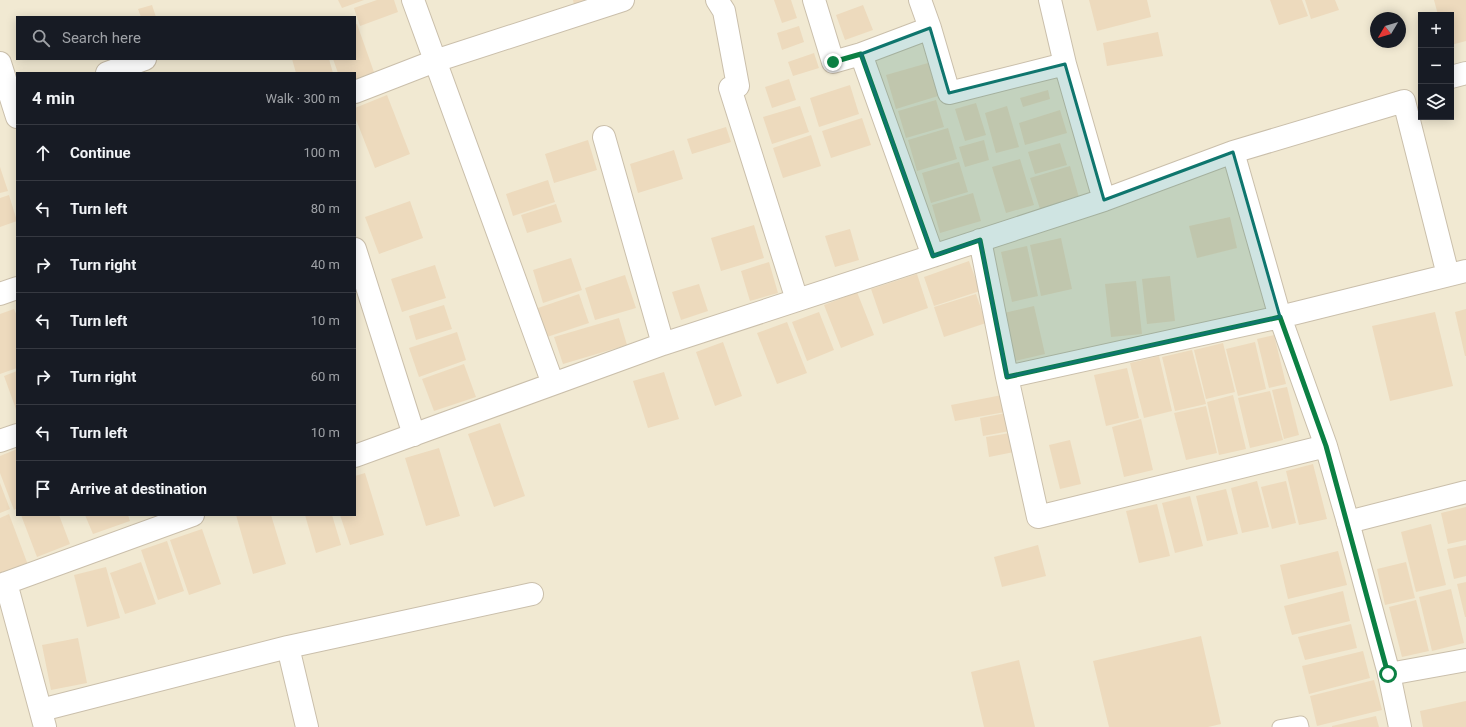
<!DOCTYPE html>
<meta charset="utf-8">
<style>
body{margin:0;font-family:Roboto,sans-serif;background:#242831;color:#f1f3f6}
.controls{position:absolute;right:12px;top:12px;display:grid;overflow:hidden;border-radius:0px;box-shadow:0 2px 10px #0003}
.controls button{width:36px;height:36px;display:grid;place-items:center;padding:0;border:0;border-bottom:1px solid #363941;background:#171b24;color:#f1f3f6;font:20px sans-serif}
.compass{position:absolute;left:1370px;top:12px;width:36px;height:36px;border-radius:50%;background:#171b24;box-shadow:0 2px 10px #0003;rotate:232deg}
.stop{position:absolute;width:12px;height:12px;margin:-9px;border:3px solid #0b8043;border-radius:50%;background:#fff}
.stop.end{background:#0b8043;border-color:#fff;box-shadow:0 1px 4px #0008}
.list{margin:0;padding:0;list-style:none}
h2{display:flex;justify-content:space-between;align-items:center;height:52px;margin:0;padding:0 16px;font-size:17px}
h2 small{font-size:13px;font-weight:400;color:#9ea1a6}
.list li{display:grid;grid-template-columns:26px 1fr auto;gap:12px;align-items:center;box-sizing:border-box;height:56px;padding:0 16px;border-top:1px solid #363941}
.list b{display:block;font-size:15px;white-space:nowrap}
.list em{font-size:13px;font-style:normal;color:#9ea1a6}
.icon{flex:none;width:22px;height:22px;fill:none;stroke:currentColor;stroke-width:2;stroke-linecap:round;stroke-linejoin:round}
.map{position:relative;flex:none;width:1466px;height:727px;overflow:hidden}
.search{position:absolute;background:#171b24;box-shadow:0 2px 10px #0003;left:16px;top:16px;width:340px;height:44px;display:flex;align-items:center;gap:10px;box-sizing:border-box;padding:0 14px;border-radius:0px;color:#9ea1a6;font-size:15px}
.panel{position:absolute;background:#171b24;box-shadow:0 2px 10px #0003;left:16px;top:72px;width:340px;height:444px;border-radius:0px}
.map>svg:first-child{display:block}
</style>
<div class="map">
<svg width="1466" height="727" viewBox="0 0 1466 727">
<rect width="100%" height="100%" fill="#faf6e3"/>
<path fill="#f1e9d2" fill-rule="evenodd" d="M0 0H1466V727H0ZM1421 15H1451V117H1421ZM17 17H355V59H17ZM1376 18H1400V42H1376ZM17 73H355V515H17Z"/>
<path fill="#eddabd" d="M338 0H364L342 8Z
M377 0H394L398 12 360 26 354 8Z
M573 0H587L574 5Z
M774 0H791L797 18 782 23Z
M1089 0H1147L1151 17 1097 31Z
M1270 0H1302L1308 16 1279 25Z
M1305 0H1335L1339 10 1311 19Z
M1434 0H1466V41L1451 45V15H1438Z
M152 5 156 17H141L138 9Z
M863 5 873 30 845 40 836 15Z
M357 24 375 75 355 82V73H338L333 59H355V25Z
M799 26 804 42 782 50 777 33Z
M1158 32 1163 56 1107 66 1103 43Z
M814 53 819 68 793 76 788 62Z
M292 59H329L333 73H296Z
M928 63 938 96 896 109 886 75Z
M789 79 796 100 772 108 765 87Z
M850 85 859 114 819 127 810 98Z
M1048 90 1050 99 1023 107 1020 98Z
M387 95 410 154 375 168 355 117V108Z
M936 100 944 127 906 138 898 111Z
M976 103 986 135 965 141 955 109Z
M800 106 809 132 772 144 763 117Z
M1007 106 1019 147 996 153 985 113Z
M1060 110 1067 133 1025 145 1019 123Z
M862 118 871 145 831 158 822 131Z
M726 127 731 142 692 154 687 139Z
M948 128 957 159 917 171 908 140Z
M811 135 821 166 783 178 773 148Z
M588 140 597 170 554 183 545 154Z
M984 140 989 160 965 167 959 147Z
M1060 143 1067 165 1035 174 1028 152Z
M674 150 683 179 638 193 630 164Z
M1020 159 1034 205 1006 213 992 167Z
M959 162 968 192 931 203 922 173Z
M1070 166 1080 201 1041 212 1030 178Z
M0 167 8 191 0 193Z
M548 180 555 202 513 216 506 194Z
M973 193 981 221 940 233 932 205Z
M9 195 17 221 0 227V198Z
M410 201 423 238 379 254 365 217Z
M556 204 562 222 527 233 521 215Z
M1230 217 1237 248 1197 258 1189 226Z
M754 225 764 258 721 271 711 238Z
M850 229 859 260 835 267 825 236Z
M1061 238 1072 289 1041 296 1030 245Z
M1027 246 1038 296 1012 302 1001 252Z
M571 258 582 290 543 303 533 270Z
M969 261 980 291 934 306 924 277Z
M769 262 778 293 750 301 741 271Z
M435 265 446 298 402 312 391 279Z
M917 274 928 308 883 324 871 289Z
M625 275 636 308 595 320 585 288Z
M1170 276 1175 321 1147 324 1142 279Z
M1136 281 1142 334 1111 337 1105 284Z
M699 284 708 311 681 320 672 292Z
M857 292 874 335 841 348 824 305Z
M579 294 589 323 544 338 535 309Z
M976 294 986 323 944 337 934 307Z
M444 305 452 329 416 340 409 316Z
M1034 306 1045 354 1015 361 1004 313Z
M14 309 17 316V368L0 374V314Z
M1466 309V356H1465L1455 312Z
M819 312 834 350 807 361 792 322Z
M1435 312 1453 386 1390 401 1372 326Z
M619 318 627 345 563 364 554 337Z
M787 322 807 373 777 384 757 333Z
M457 332 466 360 419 377 409 348Z
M1274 335 1286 384 1269 388 1257 339Z
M723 342 742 396 715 406 696 352Z
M1255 342 1266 389 1238 396 1226 349Z
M1223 343 1235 392 1206 399 1194 350Z
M1192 350 1206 404 1175 411 1162 357Z
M1159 356 1172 411 1144 418 1130 363Z
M464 364 476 397 434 411 422 379Z
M1127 368 1139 418 1106 426 1094 375Z
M17 371V412L4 376Z
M664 372 679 419 648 428 633 381Z
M1287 387 1299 435 1284 439 1272 390Z
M1270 391 1283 440 1250 448 1238 398Z
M1002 395 1005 412 955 421 951 405Z
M1233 395 1246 449 1219 455 1207 402Z
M1206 406 1217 453 1186 460 1174 413Z
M1006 413 1010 431 983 436 980 418Z
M1141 419 1153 470 1124 477 1112 427Z
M500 423 525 496 494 507 468 434Z
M1010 433 1014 452 989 457 986 437Z
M1070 440 1081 484 1060 489 1049 445Z
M439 448 460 516 426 526 405 458Z
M17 449V508L14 510 0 473V456Z
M1313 464 1327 519 1299 525 1286 471Z
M365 473 384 535 350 545 340 515H355V476Z
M1257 481 1269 527 1242 533 1231 488Z
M1286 481 1296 523 1272 529 1261 487Z
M0 483 10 509 0 513Z
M1226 489 1238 534 1207 541 1196 496Z
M1190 496 1203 546 1175 553 1162 503Z
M1157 504 1170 556 1139 563 1126 511Z
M1466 507V540L1448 544 1441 513Z
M9 514 28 565 0 576V518Z
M21 515H59L70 544 37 557Z
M85 515H128L130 521 93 534Z
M236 515H271L286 564 253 574Z
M305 515H332L341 545 316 553Z
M1431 524 1446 585 1416 592 1401 532Z
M202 529 221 584 189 595 170 540Z
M167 541 184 591 158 600 141 550Z
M1038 545 1046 576 1002 587 994 557Z
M1466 545V576L1454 579 1447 549Z
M1338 551 1347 585 1288 599 1280 565Z
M141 562 156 604 125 614 110 573Z
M1406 562 1415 598 1385 605 1377 569Z
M106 567 120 618 87 627 74 575Z
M1466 582V617H1465L1457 584Z
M1451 589 1464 643 1432 651 1419 597Z
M1343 591 1350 621 1292 635 1284 606Z
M1416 600 1429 651 1402 657 1389 607Z
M1351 624 1357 648 1305 660 1298 637Z
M1201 636 1221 724 1208 727H1109L1093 661Z
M78 638 87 683 51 690 42 645Z
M1363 651 1370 678 1309 694 1302 666Z
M1019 660 1035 727H984L971 672Z
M1374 680 1382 710 1317 726 1310 696Z
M1466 701V727H1423L1420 711Z
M1376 716 1379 727H1332V726Z"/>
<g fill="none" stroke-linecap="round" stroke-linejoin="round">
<defs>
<path id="service" d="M1279 727 1301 723 1302 727"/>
<path id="minor" d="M413 0 553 384
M717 0 724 11 738 86
M814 0 833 62 861 54 930 28 949 93 1065 64
M920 0 930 28
M861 54 933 256
M0 63 17 117
M107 73 145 59
M1451 77 1466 73
M730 88 797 300
M355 92 435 61 623 0
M604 137 663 344
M1233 152 1404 101 1448 275
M980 240 1007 377 1038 517 1326 446
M355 249 414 435
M0 294 17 288
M1007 377 1280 317 1233 152 1104 200
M0 441 17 435
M355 456 663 344 1104 200 1065 64 1050 0
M1348 522 1326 446 1280 317 1466 271
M6 583 193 515
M0 585 6 583 45 727
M288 647 307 727
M1389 674 1466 660
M41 710 288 647 532 594"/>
<path id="tertiary" d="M1400 727 1389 674 1348 522 1466 492"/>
</defs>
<use href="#service" stroke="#cabfab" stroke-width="15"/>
<use href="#minor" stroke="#cabfab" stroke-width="24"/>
<use href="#tertiary" stroke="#cabfab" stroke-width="24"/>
<use href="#service" stroke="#fff" stroke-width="13"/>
<use href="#minor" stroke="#fff" stroke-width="22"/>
<use href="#tertiary" stroke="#fff" stroke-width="22"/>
</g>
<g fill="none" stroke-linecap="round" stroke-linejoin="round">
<path stroke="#0b8043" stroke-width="5" d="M833 62 861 54 933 256 980 240 1007 377 1280 317 1326 446 1388 674"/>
</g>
<path fill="#0f766e" fill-opacity="0.2" stroke="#0f766e" stroke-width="3" stroke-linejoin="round" d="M930 28 949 93 1065 64 1104 200 1233 152 1280 317 1007 377 980 240 933 256 861 54Z"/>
</svg>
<div class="controls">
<button>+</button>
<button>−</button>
<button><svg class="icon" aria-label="layers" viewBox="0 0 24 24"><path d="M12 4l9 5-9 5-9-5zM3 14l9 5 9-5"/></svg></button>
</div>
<svg class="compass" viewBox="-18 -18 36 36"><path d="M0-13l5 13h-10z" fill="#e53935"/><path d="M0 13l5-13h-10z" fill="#9ea1a6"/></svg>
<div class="stop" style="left:1388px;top:674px"></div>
<div class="stop end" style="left:833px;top:62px"></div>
<div class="search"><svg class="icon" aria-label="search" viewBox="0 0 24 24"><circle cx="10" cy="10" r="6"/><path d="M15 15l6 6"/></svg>Search here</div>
<section class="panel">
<h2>4 min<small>Walk · 300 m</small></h2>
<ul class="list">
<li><svg class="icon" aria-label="ahead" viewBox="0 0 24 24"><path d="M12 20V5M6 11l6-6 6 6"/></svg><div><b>Continue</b></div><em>100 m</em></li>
<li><svg class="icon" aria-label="left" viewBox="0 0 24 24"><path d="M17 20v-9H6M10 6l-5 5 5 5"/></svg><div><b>Turn left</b></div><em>80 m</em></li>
<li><svg class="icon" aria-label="right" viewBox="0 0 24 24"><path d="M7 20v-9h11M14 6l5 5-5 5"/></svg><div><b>Turn right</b></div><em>40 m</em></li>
<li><svg class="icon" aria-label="left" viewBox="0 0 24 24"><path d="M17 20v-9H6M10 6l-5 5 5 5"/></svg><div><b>Turn left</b></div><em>10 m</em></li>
<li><svg class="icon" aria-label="right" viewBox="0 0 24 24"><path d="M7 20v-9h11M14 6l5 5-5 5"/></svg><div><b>Turn right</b></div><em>60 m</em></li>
<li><svg class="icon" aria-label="left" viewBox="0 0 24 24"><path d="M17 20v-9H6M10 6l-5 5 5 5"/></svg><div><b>Turn left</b></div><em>10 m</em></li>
<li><svg class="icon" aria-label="arrive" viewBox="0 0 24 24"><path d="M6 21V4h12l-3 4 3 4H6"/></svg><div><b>Arrive at destination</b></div></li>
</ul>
</section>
</div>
